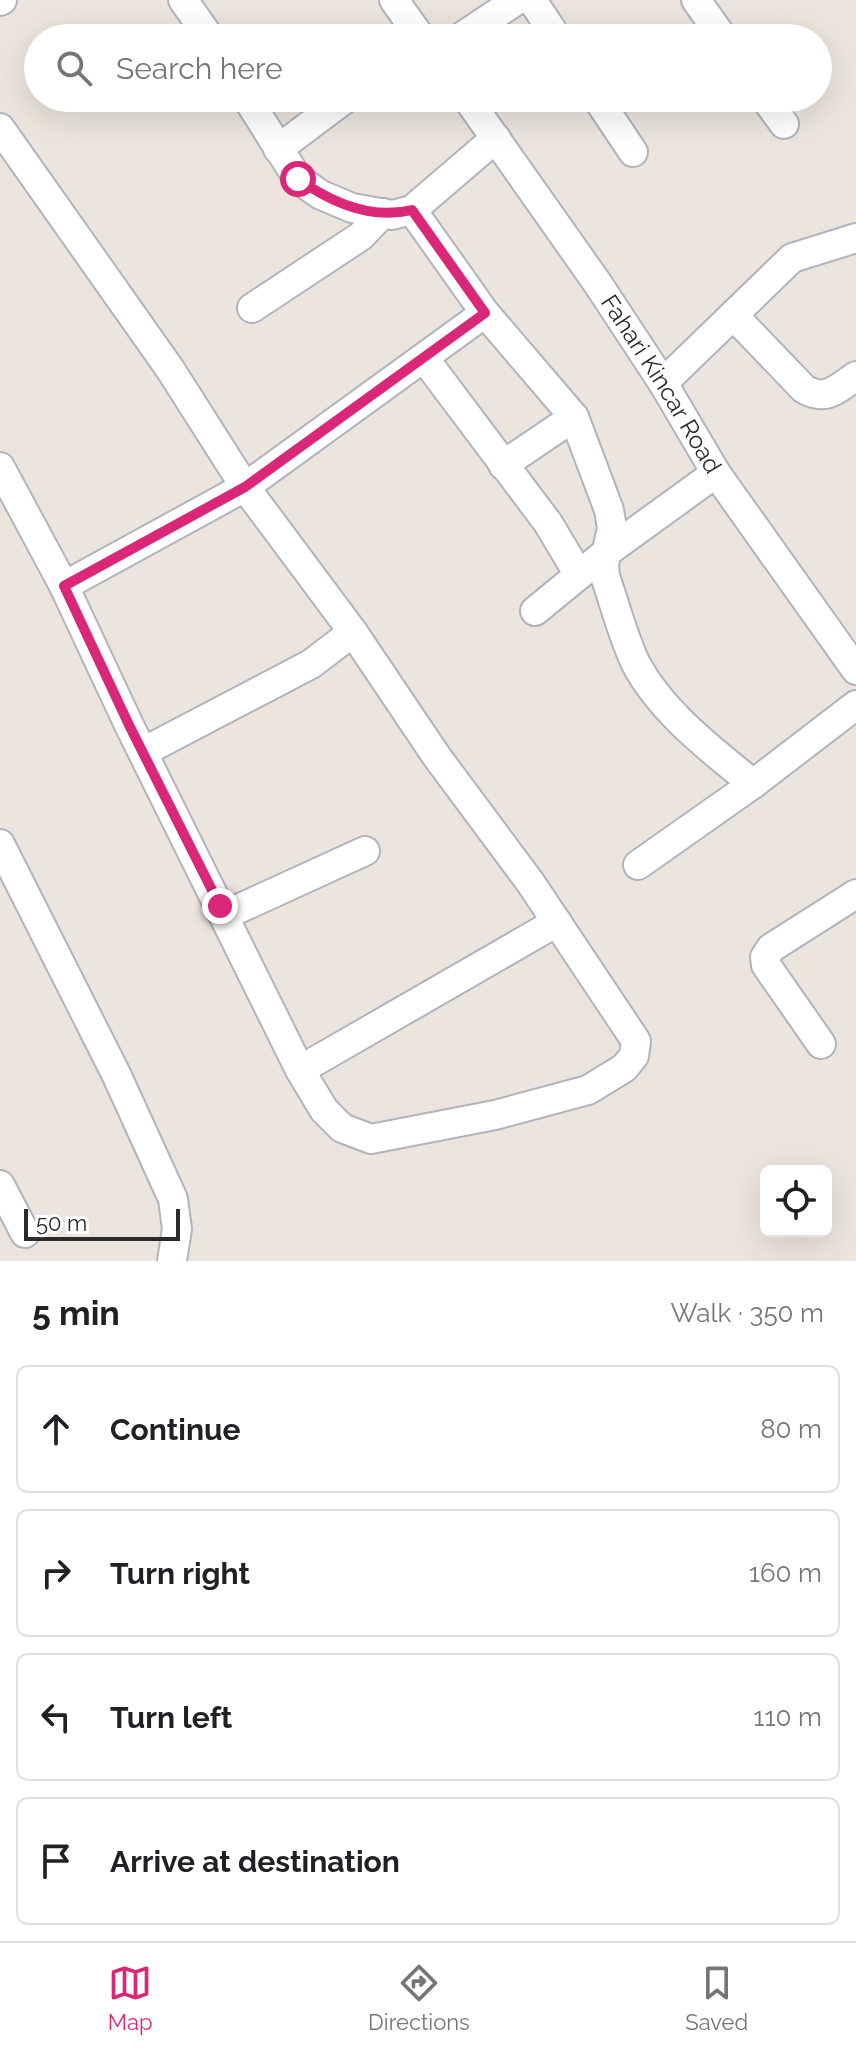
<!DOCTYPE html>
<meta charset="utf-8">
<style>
body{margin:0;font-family:Raleway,sans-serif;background:#f2f2f2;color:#202124}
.controls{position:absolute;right:24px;bottom:24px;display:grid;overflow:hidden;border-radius:12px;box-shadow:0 8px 32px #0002}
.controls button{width:72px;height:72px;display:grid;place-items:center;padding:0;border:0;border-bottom:2px solid #e0e0e0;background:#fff;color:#202124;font:40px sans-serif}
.scale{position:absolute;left:24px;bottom:20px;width:156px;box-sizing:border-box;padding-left:8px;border:4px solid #2a2a2a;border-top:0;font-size:22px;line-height:28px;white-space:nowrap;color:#2a2a2a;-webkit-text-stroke:6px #fff;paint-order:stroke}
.stop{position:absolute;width:24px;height:24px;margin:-18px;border:6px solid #db2777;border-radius:50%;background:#fff}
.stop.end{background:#db2777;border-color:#fff;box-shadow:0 2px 8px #0008}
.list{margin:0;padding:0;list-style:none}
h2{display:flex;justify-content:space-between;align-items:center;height:104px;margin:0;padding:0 32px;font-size:34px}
h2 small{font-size:26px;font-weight:400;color:#757577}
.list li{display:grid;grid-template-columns:52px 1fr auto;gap:24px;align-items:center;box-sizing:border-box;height:128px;margin:0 16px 16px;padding:0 16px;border:2px solid #e0e0e0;border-radius:12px}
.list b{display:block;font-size:30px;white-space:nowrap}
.list em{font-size:26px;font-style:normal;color:#757577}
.icon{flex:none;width:44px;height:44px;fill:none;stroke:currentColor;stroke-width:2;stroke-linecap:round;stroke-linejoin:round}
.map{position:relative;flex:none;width:856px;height:1261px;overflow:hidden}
.search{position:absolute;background:#fff;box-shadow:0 8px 32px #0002;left:24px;right:24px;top:24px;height:88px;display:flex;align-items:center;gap:20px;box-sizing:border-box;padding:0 28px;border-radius:44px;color:#757577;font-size:30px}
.sheet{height:680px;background:#fff}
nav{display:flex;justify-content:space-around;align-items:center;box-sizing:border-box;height:112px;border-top:2px solid #e0e0e0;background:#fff;font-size:22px;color:#757577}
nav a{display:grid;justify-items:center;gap:4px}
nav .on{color:#db2777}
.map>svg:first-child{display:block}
</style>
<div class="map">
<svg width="856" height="1261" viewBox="0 0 856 1261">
<rect width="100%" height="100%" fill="#ebe5dd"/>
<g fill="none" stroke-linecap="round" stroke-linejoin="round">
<defs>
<g id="minor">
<path d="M183 0 210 38"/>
<path d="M394 0 421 38"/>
<path d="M532 0 557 38"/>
<path d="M696 0 723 38"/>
<path d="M0 1 2 0"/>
<path d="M460 38 517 0"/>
<path d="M247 98 298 179 321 195 352 208 392 215 412 210 496 138"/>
<path id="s1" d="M467 98 598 284 663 383 716 473 856 670"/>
<path d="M597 98 633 152"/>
<path d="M765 98 784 124"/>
<path d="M0 128 170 369 245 487 353 632 437 757 530 882 636 1041 634 1056 624 1068 588 1090 495 1115 371 1139 342 1128 324 1110 300 1070 129 725 64 586 0 467"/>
<path d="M278 149 346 98"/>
<path d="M412 210 485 313 574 417 609 510 612 528 604 564 605 576C615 605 623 637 636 664 662 713 712 750 753 784"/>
<path d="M252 308 361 236 383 213"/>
<path d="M733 315 804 389C826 402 837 389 856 376"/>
<path d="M424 358 548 523 579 575"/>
<path d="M663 383 792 258 856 238"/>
<path d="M503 465 574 417"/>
<path d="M64 586 245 487 485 313"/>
<path d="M535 611 607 552 716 473"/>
<path d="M143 752 311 664 353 632"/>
<path d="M0 844 117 1076 173 1199 177 1229 172 1261"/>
<path d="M638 865 753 784 856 705"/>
<path d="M225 915 365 851"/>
<path d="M821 1044 766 965 765 957 771 948 856 894"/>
<path d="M300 1070 557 922"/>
<path d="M0 1185 25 1233"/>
</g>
</defs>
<use href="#minor" stroke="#b1b3bd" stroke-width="32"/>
<use href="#minor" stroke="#fff" stroke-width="28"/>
</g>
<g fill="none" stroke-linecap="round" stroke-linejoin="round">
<path stroke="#db2777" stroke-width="10" d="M220 906 129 725 64 586 245 487 485 313 412 210C371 220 332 203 298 179"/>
</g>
<g text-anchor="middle" stroke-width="8" stroke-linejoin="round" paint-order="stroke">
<g font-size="24" fill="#2a2a2a" stroke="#fff">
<text dy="8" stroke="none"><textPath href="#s1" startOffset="346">Fahari Kincar Road</textPath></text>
</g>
</g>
</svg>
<div class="controls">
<button><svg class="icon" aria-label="locate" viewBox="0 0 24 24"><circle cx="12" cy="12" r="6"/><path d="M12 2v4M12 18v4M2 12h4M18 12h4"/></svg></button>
</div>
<div class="scale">50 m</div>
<div class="stop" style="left:298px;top:179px"></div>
<div class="stop end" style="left:220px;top:906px"></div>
<div class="search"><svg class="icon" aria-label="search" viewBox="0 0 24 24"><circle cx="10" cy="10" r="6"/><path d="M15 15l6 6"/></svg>Search here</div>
</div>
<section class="sheet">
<h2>5 min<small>Walk · 350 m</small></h2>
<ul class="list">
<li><svg class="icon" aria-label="ahead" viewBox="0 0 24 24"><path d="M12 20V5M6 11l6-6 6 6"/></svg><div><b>Continue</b></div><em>80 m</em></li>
<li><svg class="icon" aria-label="right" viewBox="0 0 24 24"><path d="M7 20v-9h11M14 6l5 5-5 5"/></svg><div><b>Turn right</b></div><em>160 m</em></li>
<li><svg class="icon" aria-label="left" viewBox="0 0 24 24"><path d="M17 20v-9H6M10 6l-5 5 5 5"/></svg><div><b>Turn left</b></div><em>110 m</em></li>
<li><svg class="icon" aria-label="arrive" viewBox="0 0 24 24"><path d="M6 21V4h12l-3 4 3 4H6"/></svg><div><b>Arrive at destination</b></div></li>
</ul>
</section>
<nav>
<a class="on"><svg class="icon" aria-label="map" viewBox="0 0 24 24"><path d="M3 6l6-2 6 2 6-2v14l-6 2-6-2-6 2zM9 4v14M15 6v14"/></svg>Map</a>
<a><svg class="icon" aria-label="directions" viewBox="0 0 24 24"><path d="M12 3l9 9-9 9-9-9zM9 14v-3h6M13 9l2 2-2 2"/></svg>Directions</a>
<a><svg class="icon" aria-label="saved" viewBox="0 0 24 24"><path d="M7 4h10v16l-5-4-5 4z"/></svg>Saved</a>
</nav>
